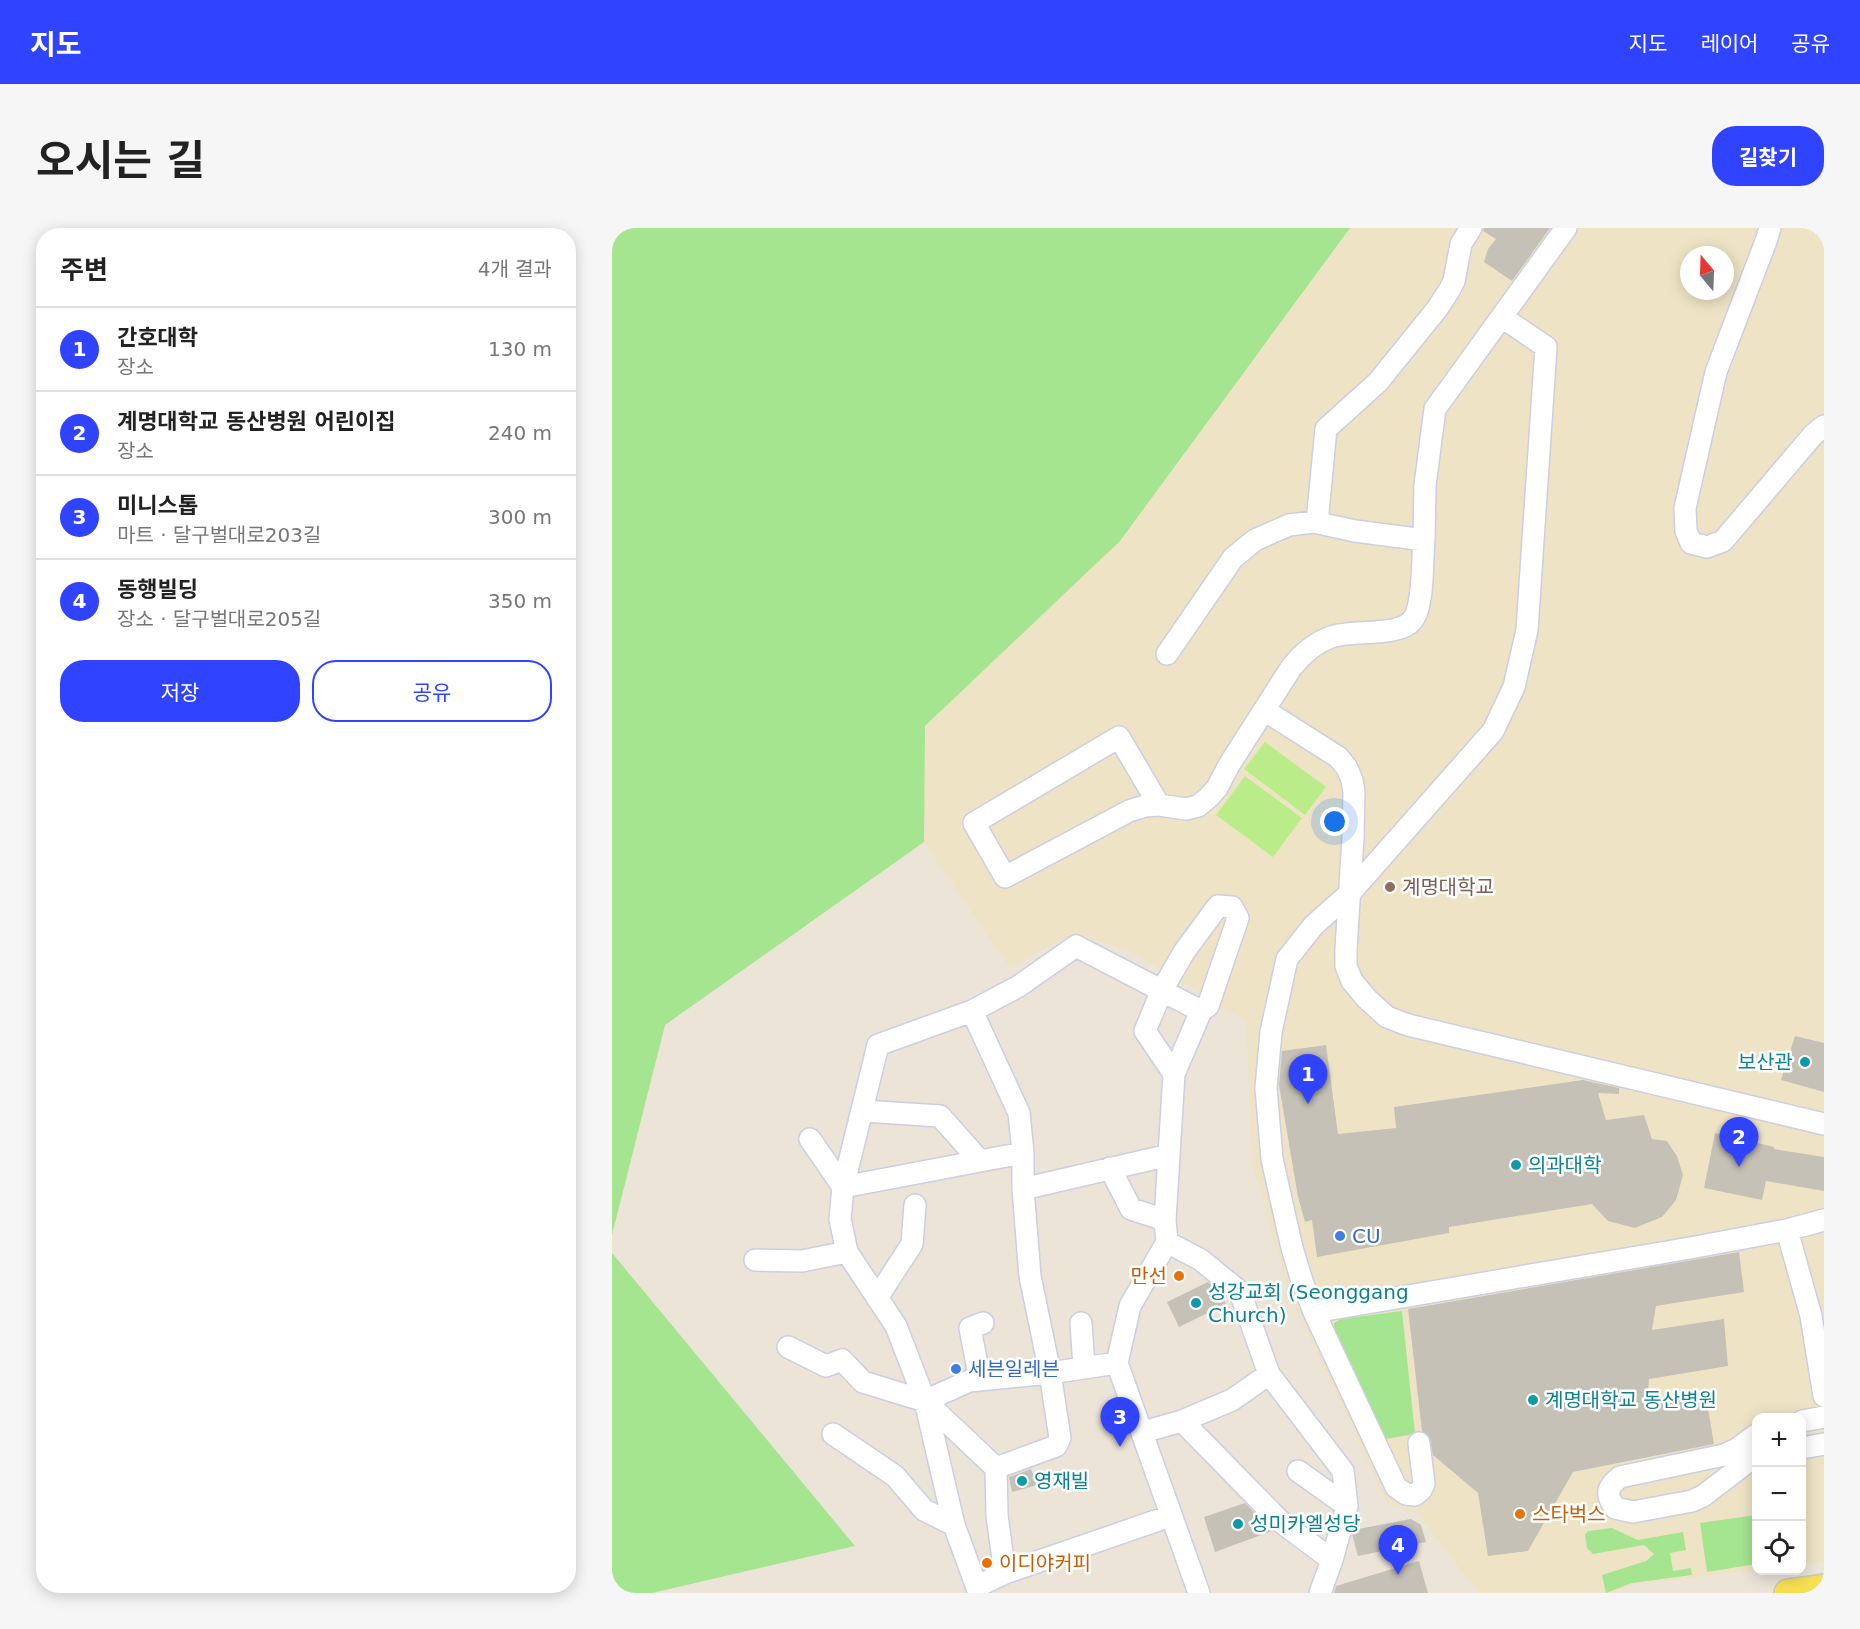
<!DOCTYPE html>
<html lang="ko">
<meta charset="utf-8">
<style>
body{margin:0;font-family:"DejaVu Sans","Noto Sans KR",sans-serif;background:#f6f6f6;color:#222}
.controls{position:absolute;right:18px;bottom:18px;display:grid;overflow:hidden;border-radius:12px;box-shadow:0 3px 15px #0003}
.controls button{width:54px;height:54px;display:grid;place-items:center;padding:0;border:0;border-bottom:2px solid #e0e0e0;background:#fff;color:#222;font:30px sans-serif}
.compass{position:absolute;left:1068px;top:18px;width:54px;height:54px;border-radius:50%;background:#fff;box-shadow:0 3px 15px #0003;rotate:341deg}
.you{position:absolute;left:723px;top:594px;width:21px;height:21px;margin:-15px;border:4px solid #fff;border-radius:50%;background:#1a73e8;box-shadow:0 0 0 9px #1a73e833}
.badge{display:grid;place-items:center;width:39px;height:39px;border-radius:50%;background:#3043ff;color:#fff;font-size:20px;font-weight:700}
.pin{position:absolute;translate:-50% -50px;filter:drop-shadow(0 2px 3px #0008)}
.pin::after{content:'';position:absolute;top:32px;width:21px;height:18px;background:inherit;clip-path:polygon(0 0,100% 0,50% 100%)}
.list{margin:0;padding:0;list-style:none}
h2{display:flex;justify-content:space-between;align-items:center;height:78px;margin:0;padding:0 24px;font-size:26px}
h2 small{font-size:20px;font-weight:400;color:#767676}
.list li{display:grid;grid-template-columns:39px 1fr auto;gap:18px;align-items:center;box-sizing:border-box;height:84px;padding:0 24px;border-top:2px solid #e0e0e0}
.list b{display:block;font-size:22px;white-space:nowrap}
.list p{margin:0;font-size:20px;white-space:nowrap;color:#767676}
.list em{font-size:20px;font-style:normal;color:#767676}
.actions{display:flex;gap:12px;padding:18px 24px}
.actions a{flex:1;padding:14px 0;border:2px solid #3043ff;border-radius:24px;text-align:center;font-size:21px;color:#3043ff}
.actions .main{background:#3043ff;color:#fff}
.icon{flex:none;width:33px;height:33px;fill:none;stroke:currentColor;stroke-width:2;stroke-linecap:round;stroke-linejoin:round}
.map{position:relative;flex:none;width:1212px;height:1365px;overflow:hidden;border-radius:24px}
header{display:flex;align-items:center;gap:36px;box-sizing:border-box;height:84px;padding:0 30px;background:#3043ff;color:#fff}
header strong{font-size:28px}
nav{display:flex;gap:33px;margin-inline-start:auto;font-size:21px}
.intro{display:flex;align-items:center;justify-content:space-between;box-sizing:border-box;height:144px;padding:0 36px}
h1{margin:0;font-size:42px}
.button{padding:15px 27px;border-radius:24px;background:#3043ff;color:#fff;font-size:21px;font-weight:700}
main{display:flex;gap:36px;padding:0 36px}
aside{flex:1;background:#fff;border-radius:24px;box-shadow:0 3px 15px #0003}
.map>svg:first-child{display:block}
</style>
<header>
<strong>지도</strong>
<nav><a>지도</a><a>레이어</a><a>공유</a></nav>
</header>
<div class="intro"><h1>오시는 길</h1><a class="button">길찾기</a></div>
<main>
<aside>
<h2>주변<small>4개 결과</small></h2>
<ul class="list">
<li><span class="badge">1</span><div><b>간호대학</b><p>장소</p></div><em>130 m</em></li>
<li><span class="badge">2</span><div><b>계명대학교 동산병원 어린이집</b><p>장소</p></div><em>240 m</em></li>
<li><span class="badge">3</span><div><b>미니스톱</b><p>마트 · 달구벌대로203길</p></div><em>300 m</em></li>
<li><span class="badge">4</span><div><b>동행빌딩</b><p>장소 · 달구벌대로205길</p></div><em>350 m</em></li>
</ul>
<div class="actions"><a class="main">저장</a><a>공유</a></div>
</aside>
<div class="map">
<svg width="1212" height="1365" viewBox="0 0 1212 1365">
<rect width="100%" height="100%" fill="#ebe4d7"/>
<path fill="#eee4c5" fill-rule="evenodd" d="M738 0H1212V1333L1190 1336V1190H1144V1342L1019 1357 1001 1365H867L805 1285 776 1276 676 1064 640 933 634 793 519 723 461 705 398 740 312 614 313 498 508 313ZM1077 27H1113V63H1077Z"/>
<path fill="#a5e590" d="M0 0H738L508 313 313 498 312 614 53 797 0 1007Z
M0 1025 243 1318 40 1365H0Z
M790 1083 803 1206 773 1211 721 1101 722 1095 729 1091Z
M1144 1287V1336L1095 1344 1088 1295Z
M1000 1300 1026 1312 1071 1304 1074 1322 1058 1325 1061 1343 1079 1340 1080 1347 1020 1355 994 1365 990 1347 1034 1333 1042 1326 1032 1317 981 1326 975 1320 973 1307 976 1303Z"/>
<path fill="#baed8a" d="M653 514 714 559 693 587 632 541Z
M633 548 690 590 661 629 604 587Z"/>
<path fill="#c5c1b7" d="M872 0H938L900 53 872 34 876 21 884 11 871 3Z
M1183 808 1212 815V864L1169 852Z
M714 817 726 906 784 900 782 879 971 852 1007 860V866L986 865 994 892 1032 887 1040 911 1055 913 1065 928 1071 947 1064 972 1050 989 1023 1000 996 993 980 976 837 999V1005L705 1029 700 992 693 994 686 969 667 857 670 823Z
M1103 905 1162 919V921L1212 929V963L1154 953 1150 972 1092 960Z
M1127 1024 1132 1064 1044 1078 1040 1102 1112 1091 1116 1138 1037 1151 1035 1176 1094 1168 1102 1216 961 1244 916 1323 876 1328 866 1265 821 1227 817 1208 810 1203 796 1081Z
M596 1054 608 1064 614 1076 567 1099 555 1074Z
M419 1241 425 1257 400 1264 397 1249Z
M633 1275 660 1303 603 1324 592 1289Z
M799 1291 809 1297 814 1314 746 1328 740 1306 741 1302Z
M807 1333 816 1365H722L724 1358Z"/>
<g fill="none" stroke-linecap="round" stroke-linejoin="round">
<defs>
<path id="minor" d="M1158 0 1154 13 1104 144 1073 280 1074 303 1079 315 1095 319 1111 313 1201 207 1212 198
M705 294 714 201 766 154 825 81 838 61 842 53 849 16 859 0
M555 426 621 330 643 312 677 297 702 294 743 303 812 312 813 257 823 181 954 0
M652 482 726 529 735 540 740 552 742 564 741 610 734 721V738L740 753 755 771 775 789 796 797 1212 896
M547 577 507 509 362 595 393 649 517 583 533 578 547 577 574 581 586 578 596 570 605 560 617 537 679 440C690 426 702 415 719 409 740 401 790 410 802 390 812 374 810 331 812 312
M360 783 407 885 411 925V961L418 1048 438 1145 448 1210 444 1218 384 1240
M562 846 533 803 550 762 572 724 606 678 620 679 626 690 596 778 589 783 562 846 553 992 555 1014 518 1078 505 1135 587 1365
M251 883 328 888 368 933 411 925
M198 911 231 959 368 933
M498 940 519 981 553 992
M411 961 557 927
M1175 1002 1199 1088 1212 1168
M555 1014 589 1032 628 1064 657 1146 731 1243 735 1278 720 1332 708 1365
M143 1032 190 1033 235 1024
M265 1070 300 1016 303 977
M702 1084 1078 1020 1175 1002 1212 992
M469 1095 472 1139
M176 1119 214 1138 230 1132 251 1154 313 1173 384 1240 385 1288 393 1345 366 1358
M368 1152 358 1100 371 1095
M313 1173 357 1153 438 1145 505 1135
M570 1193 669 1294 720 1332
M1190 1193 1212 1189
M531 1204 570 1193 620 1172 657 1146
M221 1206 283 1248 312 1282 342 1297
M1144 1207 1125 1221 1112 1227 1008 1249C995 1259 993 1266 1003 1280L1021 1284 1080 1273 1091 1268 1138 1232 1144 1230
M807 1215 812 1256 809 1262 803 1267 794 1266 784 1259 702 1084 690 1053 680 1020 660 931 654 860 659 804 675 731 702 697 737 666 881 503 902 459 915 402 934 119 890 89
M1190 1220 1212 1216
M686 1243 735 1278
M393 1345 558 1288
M367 1365 342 1297 313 1173 284 1098 235 1024 228 991 231 959 266 817 360 783 407 758 464 718 589 783"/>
<path id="major" d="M1176 1365 1212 1360"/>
</defs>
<use href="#minor" stroke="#cccee1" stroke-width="24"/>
<use href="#major" stroke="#c7c7c7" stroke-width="30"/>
<use href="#minor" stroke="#fff" stroke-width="21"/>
<use href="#major" stroke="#f7e050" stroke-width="27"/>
</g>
<circle fill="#8d6e63" stroke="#fff" stroke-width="2" cx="778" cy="659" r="6"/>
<g fill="#0f9aa8" stroke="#fff" stroke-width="2">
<circle cx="1193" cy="834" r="6"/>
<circle cx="904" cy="937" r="6"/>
<circle cx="584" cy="1075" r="6"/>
<circle cx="921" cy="1172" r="6"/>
<circle cx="410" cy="1253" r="6"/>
<circle cx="626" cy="1296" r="6"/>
</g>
<g fill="#3f7fe0" stroke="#fff" stroke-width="2">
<circle cx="728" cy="1008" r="6"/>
<circle cx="344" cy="1141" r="6"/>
</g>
<g fill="#e8710a" stroke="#fff" stroke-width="2">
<circle cx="567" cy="1048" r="6"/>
<circle cx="908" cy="1286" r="6"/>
<circle cx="375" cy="1335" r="6"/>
</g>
<g text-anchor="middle" stroke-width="5" stroke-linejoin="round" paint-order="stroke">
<g font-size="20" fill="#785e54" stroke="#fff" text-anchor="start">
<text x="790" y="666">계명대학교</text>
</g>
<g font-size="20" fill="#0d838f" stroke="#fff" text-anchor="start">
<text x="1181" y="841" text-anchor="end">보산관</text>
<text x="916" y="944">의과대학</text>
<text x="596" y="1071">성강교회 (Seonggang<tspan x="596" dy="23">Church)</tspan></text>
<text x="933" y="1179">계명대학교 동산병원</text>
<text x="422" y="1260">영재빌</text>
<text x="638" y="1303">성미카엘성당</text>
</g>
<g font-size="20" fill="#366cbe" stroke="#fff" text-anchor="start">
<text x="740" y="1015">CU</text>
<text x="356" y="1148">세븐일레븐</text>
</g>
<g font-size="20" fill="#c56008" stroke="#fff" text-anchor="start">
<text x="555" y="1055" text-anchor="end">만선</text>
<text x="920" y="1293">스타벅스</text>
<text x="387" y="1342">이디야커피</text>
</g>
</g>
</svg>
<div class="controls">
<button>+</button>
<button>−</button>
<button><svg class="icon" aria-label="locate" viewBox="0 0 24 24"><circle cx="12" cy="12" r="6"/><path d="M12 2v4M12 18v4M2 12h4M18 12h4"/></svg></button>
</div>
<svg class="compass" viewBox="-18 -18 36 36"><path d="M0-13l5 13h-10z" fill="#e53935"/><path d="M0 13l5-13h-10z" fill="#767676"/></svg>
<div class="you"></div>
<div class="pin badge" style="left:696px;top:876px">1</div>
<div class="pin badge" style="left:1127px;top:939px">2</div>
<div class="pin badge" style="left:508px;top:1219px">3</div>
<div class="pin badge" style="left:786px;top:1347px">4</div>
</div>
</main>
